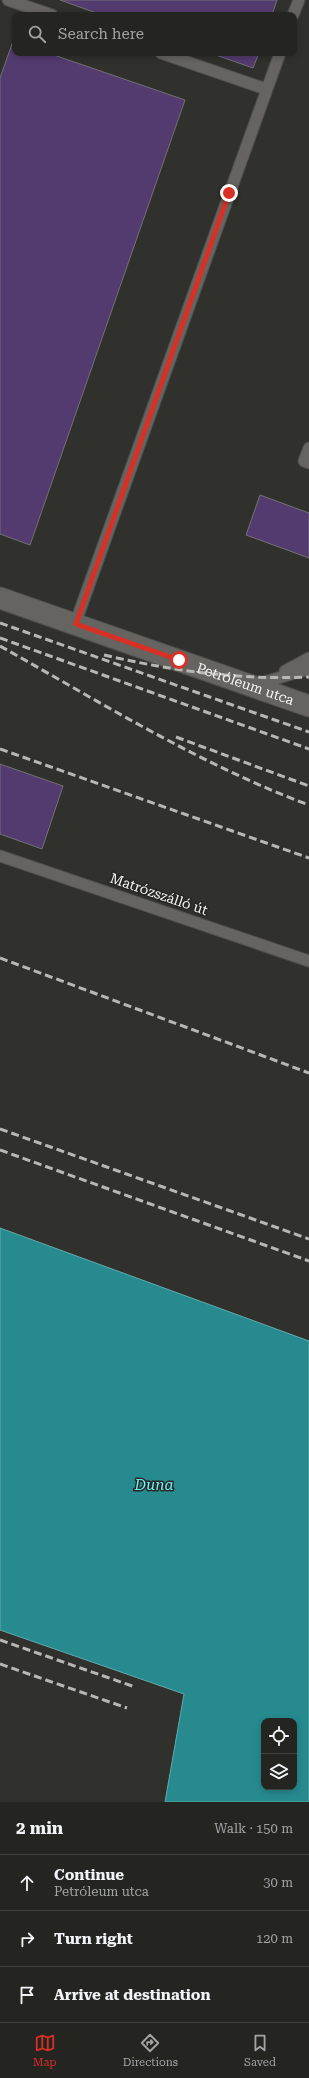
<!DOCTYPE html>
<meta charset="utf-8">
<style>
body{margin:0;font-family:"Roboto Serif",serif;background:#2c2c2a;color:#f1f3f6}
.controls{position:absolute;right:12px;bottom:12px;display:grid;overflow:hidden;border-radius:8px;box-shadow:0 2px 6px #0003}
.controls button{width:36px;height:36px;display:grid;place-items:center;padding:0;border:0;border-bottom:1px solid #41413f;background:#242421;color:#f1f3f6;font:20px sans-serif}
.stop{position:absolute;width:12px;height:12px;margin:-9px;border:3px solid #d93025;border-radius:50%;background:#fff}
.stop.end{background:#d93025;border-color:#fff;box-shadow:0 1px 4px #0008}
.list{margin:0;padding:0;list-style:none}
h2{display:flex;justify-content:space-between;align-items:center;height:52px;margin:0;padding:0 16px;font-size:17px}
h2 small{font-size:13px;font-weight:400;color:#a3a4a5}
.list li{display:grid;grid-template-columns:26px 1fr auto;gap:12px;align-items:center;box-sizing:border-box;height:56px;padding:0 16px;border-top:1px solid #41413f}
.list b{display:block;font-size:15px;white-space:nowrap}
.list p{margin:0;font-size:13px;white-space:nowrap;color:#a3a4a5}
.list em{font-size:13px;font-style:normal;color:#a3a4a5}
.icon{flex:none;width:22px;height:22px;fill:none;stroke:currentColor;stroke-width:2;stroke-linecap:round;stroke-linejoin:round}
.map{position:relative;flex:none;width:309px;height:1802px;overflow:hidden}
.search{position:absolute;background:#242421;box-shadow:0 2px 6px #0003;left:12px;right:12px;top:12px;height:44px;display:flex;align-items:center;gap:10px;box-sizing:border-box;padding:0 14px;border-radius:8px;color:#a3a4a5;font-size:15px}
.sheet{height:220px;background:#242421}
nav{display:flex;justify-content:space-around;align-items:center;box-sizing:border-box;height:56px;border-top:1px solid #41413f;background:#242421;font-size:11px;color:#a3a4a5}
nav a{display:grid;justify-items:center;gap:2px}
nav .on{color:#d93025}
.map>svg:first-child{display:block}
</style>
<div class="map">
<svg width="309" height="1802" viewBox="0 0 309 1802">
<rect width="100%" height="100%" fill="#30302c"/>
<path fill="#268a8f" stroke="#64aaad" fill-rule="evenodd" d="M0 1228 309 1341V1802H165L184 1694 0 1630ZM264 1721H294V1787H264Z"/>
<path fill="#543b6f" stroke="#727174" d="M60 0H277L272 15H102Z
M13 41 15 42V53H48L185 100 30 545 0 534V78Z
M210 53H259L253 68Z
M260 495 309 513V558L246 535Z
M0 764 63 786 42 849 0 834Z"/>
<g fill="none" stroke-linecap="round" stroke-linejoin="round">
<defs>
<path id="service" d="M8 0 52 15
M293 15 299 0
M161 53 266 89
M309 448 304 461 309 463
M75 624 280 53
M285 671 309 658
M254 685 309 669
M0 856 309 961"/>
<g id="minor">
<path id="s1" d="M0 598 309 706"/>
</g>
</defs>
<use href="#service" stroke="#4d4d4a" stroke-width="13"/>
<use href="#minor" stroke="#4d4d4a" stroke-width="23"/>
<use href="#service" stroke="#656460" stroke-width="11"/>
<use href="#minor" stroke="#656460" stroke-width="21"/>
<path stroke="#b7b7b4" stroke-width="3" stroke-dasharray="8 4" stroke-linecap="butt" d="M0 623 309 732
M0 638 309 749
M0 646C100 702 201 765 309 805
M104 655C173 671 238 680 309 677
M176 737 309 786
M0 749 309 858
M0 958 309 1073
M0 1129 309 1239
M0 1150 309 1261
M0 1640 135 1687
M0 1664 127 1708"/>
</g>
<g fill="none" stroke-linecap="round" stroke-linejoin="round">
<path stroke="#d93025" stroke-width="5" d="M179 660 76 624 229 193"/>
</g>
<g text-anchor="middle" stroke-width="3" stroke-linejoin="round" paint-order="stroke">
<g font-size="14" fill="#f5f5f2" stroke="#262622">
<text dy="5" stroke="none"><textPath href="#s1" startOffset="260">Petróleum utca</textPath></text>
<text transform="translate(159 894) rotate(19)" y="5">Matrózszálló út</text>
</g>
<g font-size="15" font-style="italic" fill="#6ff6fe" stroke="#262622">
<text x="154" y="1490">Duna</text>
</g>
</g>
</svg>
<div class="controls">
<button><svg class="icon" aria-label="locate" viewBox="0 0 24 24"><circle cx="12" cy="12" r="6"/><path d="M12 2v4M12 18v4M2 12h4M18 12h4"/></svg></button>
<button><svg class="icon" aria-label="layers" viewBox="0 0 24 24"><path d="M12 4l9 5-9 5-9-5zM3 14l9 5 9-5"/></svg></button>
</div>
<div class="stop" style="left:179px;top:660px"></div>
<div class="stop end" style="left:229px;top:193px"></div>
<div class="search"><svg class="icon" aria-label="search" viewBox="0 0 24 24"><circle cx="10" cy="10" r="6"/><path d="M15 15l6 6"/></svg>Search here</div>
</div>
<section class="sheet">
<h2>2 min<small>Walk · 150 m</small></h2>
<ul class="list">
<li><svg class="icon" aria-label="ahead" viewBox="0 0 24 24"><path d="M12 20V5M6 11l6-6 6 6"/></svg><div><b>Continue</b><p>Petróleum utca</p></div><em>30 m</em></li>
<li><svg class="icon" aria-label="right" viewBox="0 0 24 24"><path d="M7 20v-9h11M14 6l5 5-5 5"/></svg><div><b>Turn right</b></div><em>120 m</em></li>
<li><svg class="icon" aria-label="arrive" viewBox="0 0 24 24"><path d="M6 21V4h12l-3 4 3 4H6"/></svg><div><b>Arrive at destination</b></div></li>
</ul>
</section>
<nav>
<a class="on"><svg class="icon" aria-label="map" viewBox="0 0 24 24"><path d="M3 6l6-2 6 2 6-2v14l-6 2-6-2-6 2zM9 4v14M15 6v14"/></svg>Map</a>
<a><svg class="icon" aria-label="directions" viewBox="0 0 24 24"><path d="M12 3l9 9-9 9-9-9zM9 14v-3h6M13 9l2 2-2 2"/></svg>Directions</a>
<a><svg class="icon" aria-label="saved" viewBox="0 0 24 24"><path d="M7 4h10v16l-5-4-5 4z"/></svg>Saved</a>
</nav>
